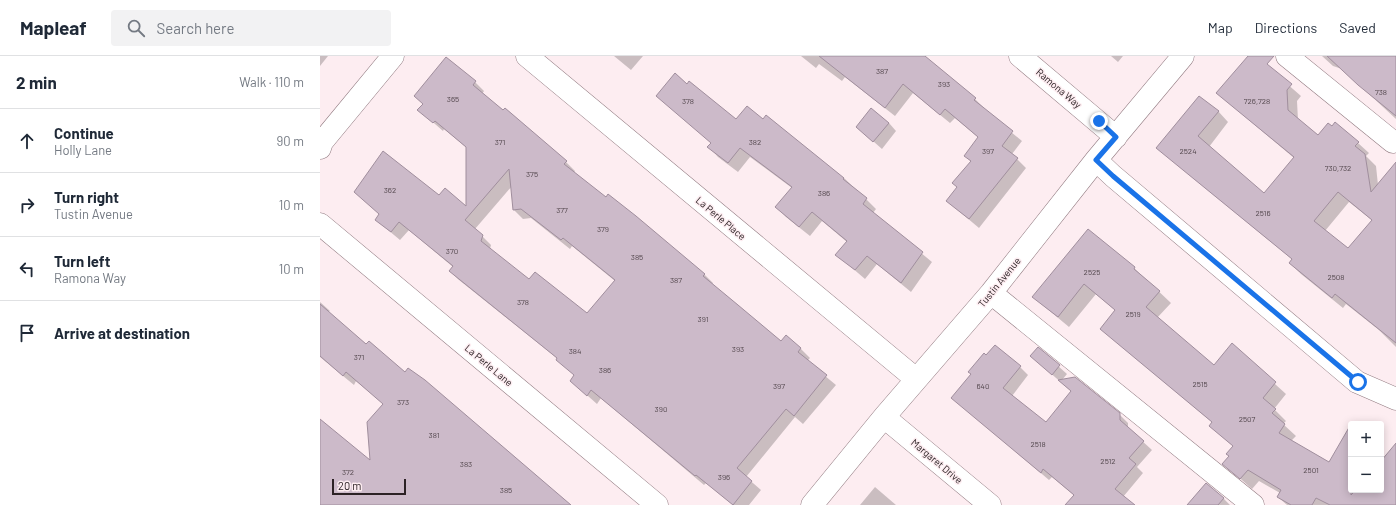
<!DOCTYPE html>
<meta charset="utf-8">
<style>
body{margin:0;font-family:Barlow,sans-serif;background:#f2f2f3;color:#1f2937}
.controls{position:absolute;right:12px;bottom:12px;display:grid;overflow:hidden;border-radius:4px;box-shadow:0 2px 10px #0003}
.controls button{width:36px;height:36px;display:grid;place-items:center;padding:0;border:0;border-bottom:1px solid #e0e1e3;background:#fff;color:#1f2937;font:20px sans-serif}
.scale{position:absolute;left:12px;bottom:10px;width:74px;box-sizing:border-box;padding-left:4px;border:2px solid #2c2225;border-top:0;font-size:11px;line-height:14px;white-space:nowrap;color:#2c2225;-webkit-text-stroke:3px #fdedf1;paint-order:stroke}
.stop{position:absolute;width:12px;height:12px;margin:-9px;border:3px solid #1a73e8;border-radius:50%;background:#fff}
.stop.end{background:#1a73e8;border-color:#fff;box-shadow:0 1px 4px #0008}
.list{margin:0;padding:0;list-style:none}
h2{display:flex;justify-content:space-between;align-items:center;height:52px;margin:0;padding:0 16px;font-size:17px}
h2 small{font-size:13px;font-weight:400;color:#747a83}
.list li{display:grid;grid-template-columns:26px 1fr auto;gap:12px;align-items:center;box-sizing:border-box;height:64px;padding:0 16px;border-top:1px solid #e0e1e3}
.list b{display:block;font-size:15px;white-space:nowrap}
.list p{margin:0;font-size:13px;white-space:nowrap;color:#747a83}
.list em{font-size:13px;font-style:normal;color:#747a83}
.icon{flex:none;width:22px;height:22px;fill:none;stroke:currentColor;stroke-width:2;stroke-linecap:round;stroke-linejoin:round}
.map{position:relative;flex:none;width:1076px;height:449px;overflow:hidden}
header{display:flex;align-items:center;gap:24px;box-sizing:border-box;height:56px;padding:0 20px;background:#fff;border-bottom:1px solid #e0e1e3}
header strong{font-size:19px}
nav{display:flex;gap:22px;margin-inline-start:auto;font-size:14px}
.search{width:280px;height:36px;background:#f2f2f3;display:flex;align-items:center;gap:10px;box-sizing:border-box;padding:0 14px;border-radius:4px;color:#747a83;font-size:15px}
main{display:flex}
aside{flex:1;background:#fff}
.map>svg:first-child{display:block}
</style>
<header>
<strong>Mapleaf</strong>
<div class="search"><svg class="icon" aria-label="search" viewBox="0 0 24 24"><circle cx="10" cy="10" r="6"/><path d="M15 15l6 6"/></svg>Search here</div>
<nav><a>Map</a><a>Directions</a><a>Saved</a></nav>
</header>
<main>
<aside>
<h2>2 min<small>Walk · 110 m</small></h2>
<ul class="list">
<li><svg class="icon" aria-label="ahead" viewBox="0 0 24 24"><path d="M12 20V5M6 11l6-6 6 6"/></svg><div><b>Continue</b><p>Holly Lane</p></div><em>90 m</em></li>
<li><svg class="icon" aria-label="right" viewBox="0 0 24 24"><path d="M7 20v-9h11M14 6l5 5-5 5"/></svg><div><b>Turn right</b><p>Tustin Avenue</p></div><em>10 m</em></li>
<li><svg class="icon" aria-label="left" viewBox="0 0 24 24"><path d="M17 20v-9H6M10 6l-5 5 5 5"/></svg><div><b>Turn left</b><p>Ramona Way</p></div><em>10 m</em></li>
<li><svg class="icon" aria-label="arrive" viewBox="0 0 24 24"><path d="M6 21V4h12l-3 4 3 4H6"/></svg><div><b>Arrive at destination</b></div></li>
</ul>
</aside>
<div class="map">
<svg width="1076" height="449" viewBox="0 0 1076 449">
<rect width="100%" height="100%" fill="#fdedf1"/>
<path fill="#0003" fill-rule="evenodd" d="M0 0H8L0 10Z
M294 0H323L311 14Z
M481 0H597L655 43 664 52 663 53 702 85 692 98 706 112 659 172 627 145 638 131 651 106 645 99 659 82 635 62 630 67 593 37 575 60 525 21 522 25 499 8 496 12Z
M791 0H803L798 6Z
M935 0 981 40 977 45 978 64 998 80 1038 87 1049 97 1046 100 1056 110 1058 129 1076 107V291L1059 274 1026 248 1023 252 981 218 970 207 973 204 837 92 898 55 908 66 889 91 944 138 974 102 897 37ZM1029 146 1053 165 1028 194 1005 175Z
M1002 0H1076V63L1022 13 1013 10Z
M155 26 164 35 162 38 183 56 185 54 246 106 255 115 254 117 384 218 393 227 392 229 461 286 466 280 481 293 490 302 487 305 516 329 483 368 475 361 426 421 441 434 429 449H413L386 427 384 429 281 342 277 348 251 325 255 320 238 303 139 224 130 215 133 211 89 174 80 184 56 164 119 141 147 152V92L124 73 123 75 99 54ZM192 130 194 154 203 163 211 162 250 193 252 190 295 225 267 258 209 224 170 193 171 189 155 173Z
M367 29 416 65 524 122 546 143 556 153 553 157 612 206 591 236 557 208 545 223 517 199 527 186 502 165 490 180 466 161 457 151 472 132 430 101 418 116 398 101 389 91 392 87Z
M569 67 576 75 562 93 537 71Z
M814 212 851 247 837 262 894 310 912 289 966 338 954 353 966 365 963 368 976 380 971 385 1009 408 1031 385V434H1061V402L1076 404V449H967L958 441 960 437 939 425 932 433 904 408 910 401 914 391 890 370 893 367 781 273 796 255 776 238 749 271 713 241Z
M0 246 10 255 8 256 46 289 85 317 249 449H0V364L51 406 64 348 36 325 34 329 0 301Z
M718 292 747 318 742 324 799 358 808 367V372L832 394 817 411 823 417 803 441 813 449H761L755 440 732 421 729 424 632 342 666 300 700 311 708 319 692 340 726 368 752 336 711 300Z
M886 428 904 443 910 449H869Z
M555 431 576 449H540Z"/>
<path fill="#ccbac9" stroke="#a08e9d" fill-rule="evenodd" d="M499 0H605L656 42 654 44 693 75 682 90 698 102 649 163 626 145 637 131 632 127 651 105 644 100 658 81 625 53 620 59 583 28 565 52Z
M928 0H954L947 8 972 28 967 34 968 54 998 79 1008 67 1012 70 1015 66 1039 86 1035 90 1045 98 1051 136 1076 106V287L1015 238 1012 242 969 207 972 203 836 92 879 40 899 55 878 80 944 137 974 101 896 37ZM1018 136 1052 164 1028 192 994 165Z
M1007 0H1076V60L1038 29Z
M126 1 156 25 153 29 183 54 185 52 247 105 244 108 286 141 288 138 316 160 385 218 383 220 418 249 461 285 466 279 481 292 478 296 507 319 474 360 466 353 417 412 432 425 413 449 376 419 375 420 271 334 267 340 250 325 254 319 236 304 237 302 129 215 133 210 79 166 71 176 55 164 59 158 34 136 63 95 119 139 125 132 146 150V91L115 65 113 67 97 54 103 48 94 40ZM189 113 193 154 201 153 241 184 243 182 295 224 267 257 215 216 209 223 161 185 163 179 145 164Z
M355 17 367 28 369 25 416 63 427 50 443 63 446 59 524 122 523 123 547 142 543 148 603 196 581 227 547 200 535 214 515 199 527 185 492 156 479 171 455 151 472 131 420 92 408 107 387 91 391 87 336 40Z
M551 52 569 67 553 86 536 71Z
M768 173 815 211 814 213 840 235 826 251 894 309 912 287 956 326 943 342 956 353 952 357 965 368 959 377 1009 406 1031 368V439L1036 434H1061V405L1076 387V449H1010L996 442 992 449H971L957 441 961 434 928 414 920 423 902 408 909 400 906 398 913 390 889 370 892 366 780 273 795 254 764 228 738 261 712 241Z
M0 248 46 288 49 285 85 316 88 312 105 324 251 449H0V363L50 404 47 366 63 348 26 316 23 320 0 300Z
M675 289 701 310 683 332 726 366 751 335 738 324 755 321 800 357V364L824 385 809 402 816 408 795 433 815 449H745L754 439 723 413 721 417 631 342 651 318 648 316 664 297 666 299Z
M718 291 740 309 732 319 710 300Z
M886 427 904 442 898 449H867Z"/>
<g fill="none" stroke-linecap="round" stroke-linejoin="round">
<defs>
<path id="minor" d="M207 0 596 323
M700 0 796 81
M967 0 1073 86
M0 92 2 86 73 0
M776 104 793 120 1037 326 1076 343
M0 168 337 449
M671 237 933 449
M564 361 670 449
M492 449 564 361 671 237 776 104 863 0"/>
</defs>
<use href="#minor" stroke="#917a80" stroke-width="23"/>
<use href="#minor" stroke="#fff" stroke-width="22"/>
</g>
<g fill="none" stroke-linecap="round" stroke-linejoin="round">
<path stroke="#1a73e8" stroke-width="5" d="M779 65 796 81 776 104 793 120 1038 326"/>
</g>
<g text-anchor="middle" stroke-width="3" stroke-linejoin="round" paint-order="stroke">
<g font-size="8" fill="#54484e">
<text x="562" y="18">387</text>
<text x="624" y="31">393</text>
<text x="1061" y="39">738</text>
<text x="133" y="46">365</text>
<text x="368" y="48">378</text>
<text x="937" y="48">726,728</text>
<text x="180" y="89">371</text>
<text x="435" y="89">382</text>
<text x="668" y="98">397</text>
<text x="868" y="98">2524</text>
<text x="1018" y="115">730,732</text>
<text x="212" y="121">375</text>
<text x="70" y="137">362</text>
<text x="504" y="140">386</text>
<text x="242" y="157">377</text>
<text x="943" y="160">2516</text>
<text x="283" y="176">379</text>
<text x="132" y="198">370</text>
<text x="317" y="204">385</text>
<text x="772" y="219">2525</text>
<text x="1016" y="224">2508</text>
<text x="356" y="227">387</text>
<text x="203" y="249">378</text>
<text x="813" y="261">2519</text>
<text x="383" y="266">391</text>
<text x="418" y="296">393</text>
<text x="255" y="298">384</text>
<text x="39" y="304">371</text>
<text x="285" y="317">386</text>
<text x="880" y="331">2515</text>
<text x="459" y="333">397</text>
<text x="663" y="333">640</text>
<text x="83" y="349">373</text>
<text x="341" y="356">390</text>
<text x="927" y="366">2507</text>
<text x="114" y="382">381</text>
<text x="718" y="391">2518</text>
<text x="788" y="408">2512</text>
<text x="146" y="411">383</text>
<text x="991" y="417">2501</text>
<text x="28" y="419">372</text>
<text x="404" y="424">396</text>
<text x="186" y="437">385</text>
</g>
<g font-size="10" fill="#2c2225" stroke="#fdedf1">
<text transform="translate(739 32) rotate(40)" y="4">Ramona Way</text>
<text transform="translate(401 162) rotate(40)" y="4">La Perle Place</text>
<text transform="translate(679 226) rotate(-51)" y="4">Tustin Avenue</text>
<text transform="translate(169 309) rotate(40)" y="4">La Perle Lane</text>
<text transform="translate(617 405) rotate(40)" y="4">Margaret Drive</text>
</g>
</g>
</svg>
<div class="controls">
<button>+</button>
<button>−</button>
</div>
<div class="scale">20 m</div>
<div class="stop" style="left:1038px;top:326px"></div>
<div class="stop end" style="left:779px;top:65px"></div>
</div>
</main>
